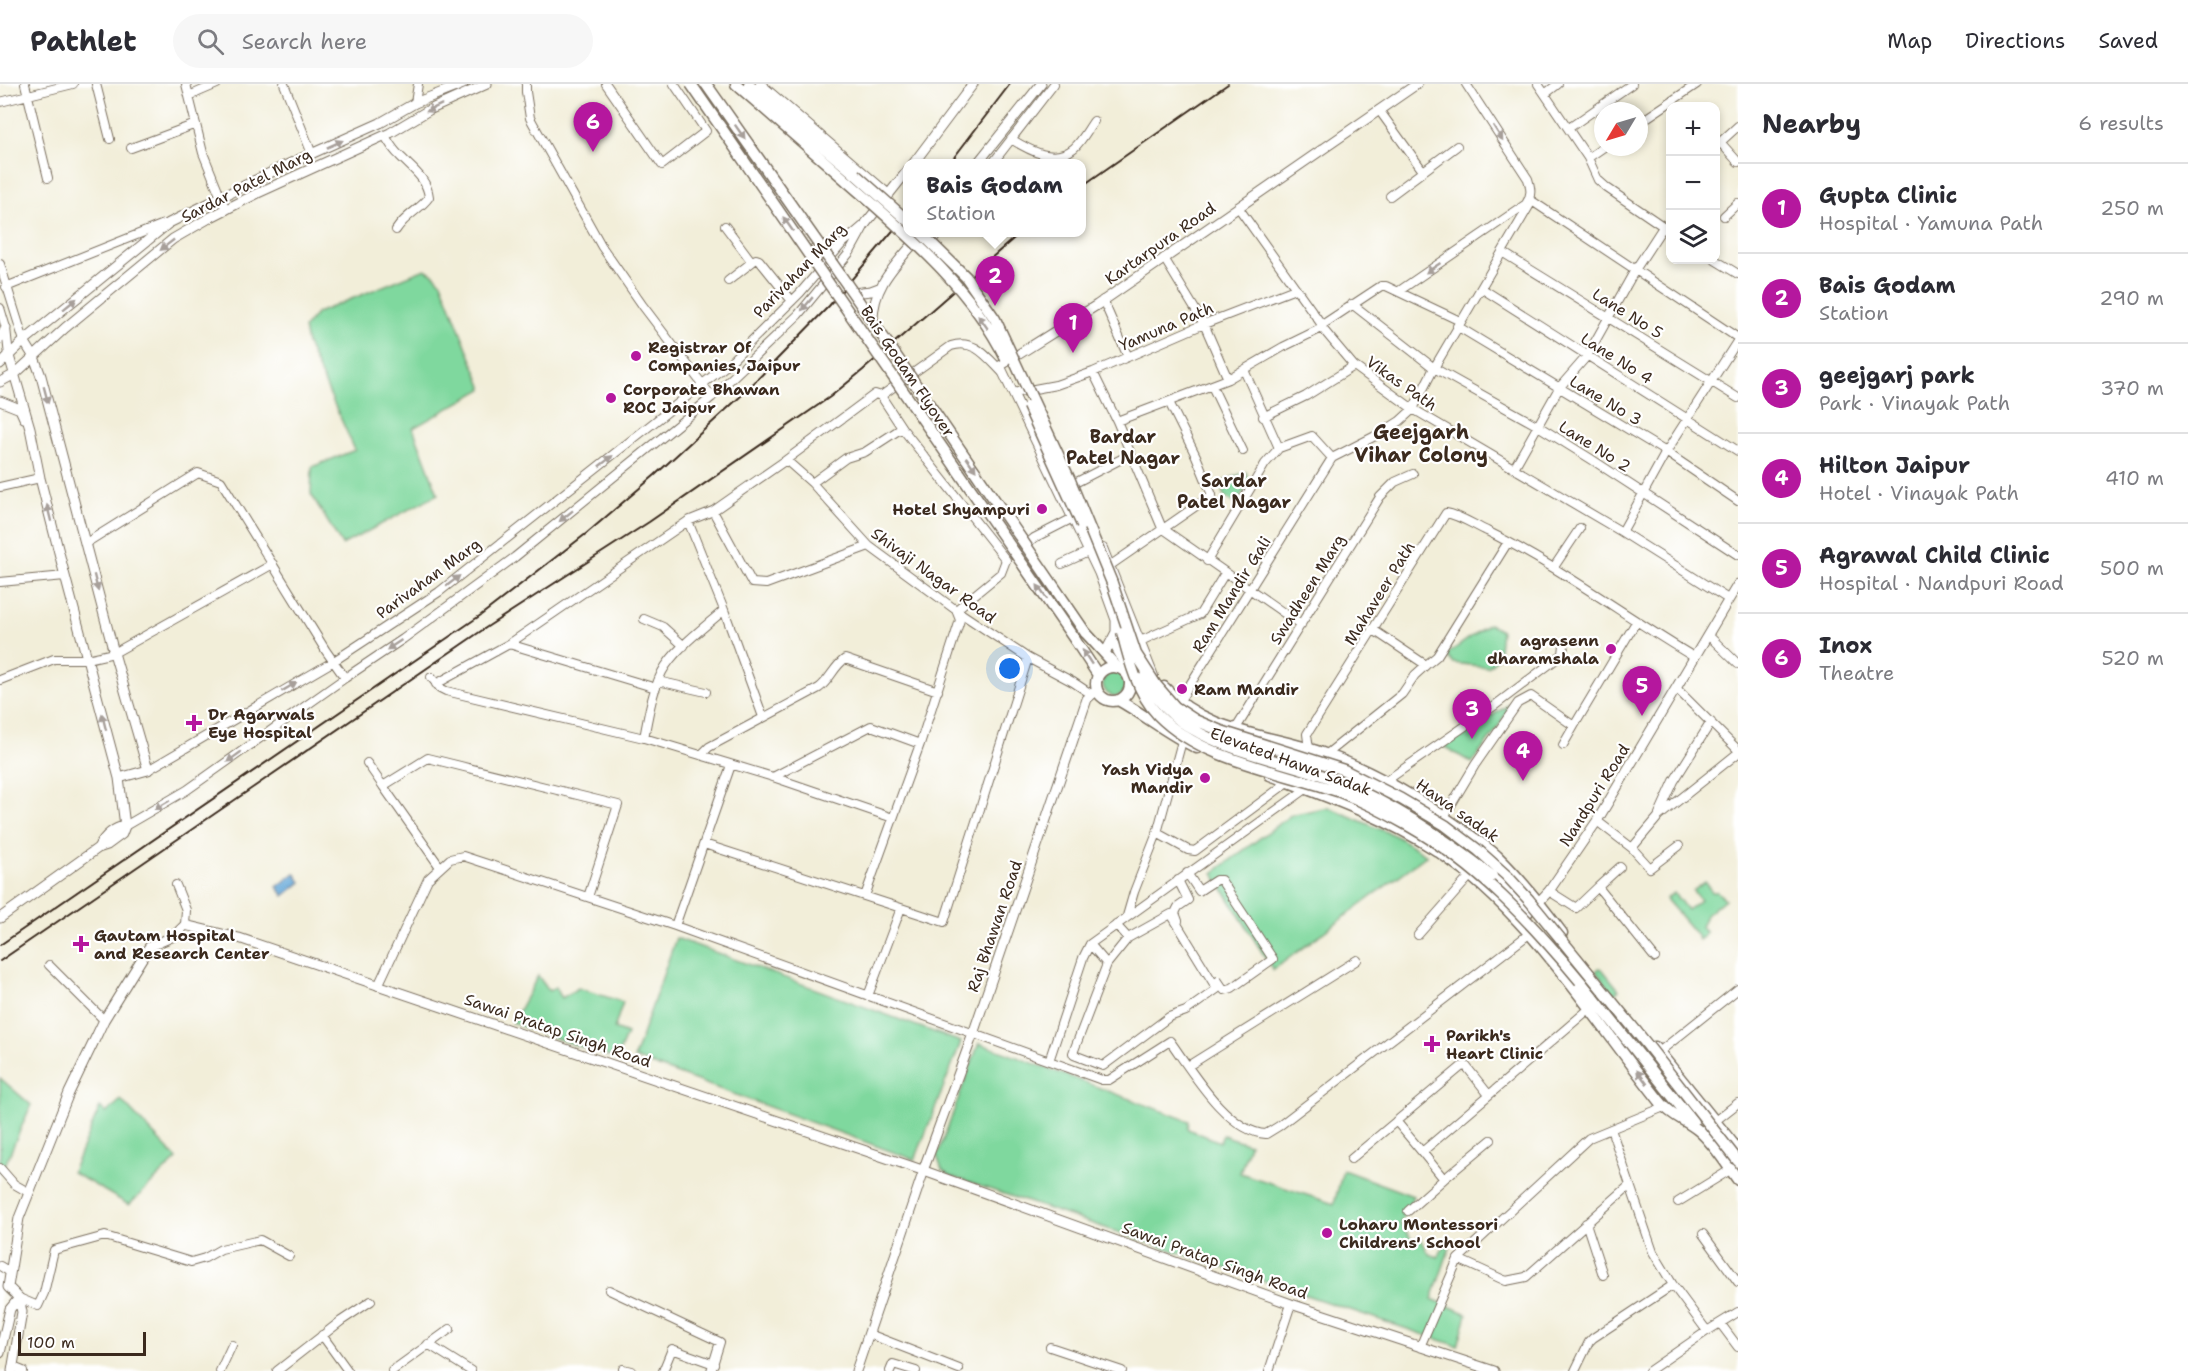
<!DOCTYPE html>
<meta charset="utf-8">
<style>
body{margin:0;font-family:"Shantell Sans",sans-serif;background:#f7f7f7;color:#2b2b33}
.controls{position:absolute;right:18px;top:18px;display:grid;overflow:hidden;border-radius:12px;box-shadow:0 3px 9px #0003}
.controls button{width:54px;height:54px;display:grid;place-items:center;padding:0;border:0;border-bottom:2px solid #e1e1e2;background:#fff;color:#2b2b33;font:30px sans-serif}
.compass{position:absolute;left:1594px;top:18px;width:54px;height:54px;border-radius:50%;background:#fff;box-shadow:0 3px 9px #0003;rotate:232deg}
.scale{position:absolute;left:18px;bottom:15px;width:128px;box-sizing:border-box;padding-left:6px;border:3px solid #3b2a1e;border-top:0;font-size:16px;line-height:21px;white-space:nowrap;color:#3b2a1e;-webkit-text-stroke:4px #fff;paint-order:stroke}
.you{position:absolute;left:1010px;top:585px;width:21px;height:21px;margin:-15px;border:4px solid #fff;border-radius:50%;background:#1a73e8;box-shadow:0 0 0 9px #1a73e833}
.badge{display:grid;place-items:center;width:39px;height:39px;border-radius:50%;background:#b5179e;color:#fff;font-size:20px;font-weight:700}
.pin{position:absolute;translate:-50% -50px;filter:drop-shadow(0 2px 3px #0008)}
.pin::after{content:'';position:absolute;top:32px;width:21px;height:18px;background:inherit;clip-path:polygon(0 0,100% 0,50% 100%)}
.popup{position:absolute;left:903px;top:75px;width:183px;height:78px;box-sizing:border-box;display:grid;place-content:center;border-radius:12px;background:#fff;filter:drop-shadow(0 2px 4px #0005);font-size:20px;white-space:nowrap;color:#7c7c81}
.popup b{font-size:22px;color:#2b2b33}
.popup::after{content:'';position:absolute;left:50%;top:100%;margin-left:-12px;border:12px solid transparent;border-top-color:#fff}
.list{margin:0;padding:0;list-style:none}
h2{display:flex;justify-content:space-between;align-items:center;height:78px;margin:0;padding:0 24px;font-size:26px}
h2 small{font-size:20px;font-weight:400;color:#7c7c81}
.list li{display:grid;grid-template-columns:39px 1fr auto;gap:18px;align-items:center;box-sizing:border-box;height:90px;padding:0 24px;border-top:2px solid #e1e1e2}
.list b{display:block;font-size:22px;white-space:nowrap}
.list p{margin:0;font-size:20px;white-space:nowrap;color:#7c7c81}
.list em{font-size:20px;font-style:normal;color:#7c7c81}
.icon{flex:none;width:33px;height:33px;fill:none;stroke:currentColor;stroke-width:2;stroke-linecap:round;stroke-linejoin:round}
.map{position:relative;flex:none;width:1738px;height:1287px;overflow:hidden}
header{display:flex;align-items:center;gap:36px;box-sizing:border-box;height:84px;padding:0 30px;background:#fff;border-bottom:2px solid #e1e1e2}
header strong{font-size:28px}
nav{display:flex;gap:33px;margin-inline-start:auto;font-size:21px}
.search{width:420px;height:54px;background:#f7f7f7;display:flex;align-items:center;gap:15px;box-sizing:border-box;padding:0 21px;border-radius:33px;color:#7c7c81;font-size:22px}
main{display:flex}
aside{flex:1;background:#fff}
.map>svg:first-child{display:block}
</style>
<header>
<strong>Pathlet</strong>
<div class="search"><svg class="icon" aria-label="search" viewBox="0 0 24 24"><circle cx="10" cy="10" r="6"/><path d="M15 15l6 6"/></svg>Search here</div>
<nav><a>Map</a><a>Directions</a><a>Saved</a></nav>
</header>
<main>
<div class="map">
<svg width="1738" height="1287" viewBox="0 0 1738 1287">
<defs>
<pattern id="park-tufts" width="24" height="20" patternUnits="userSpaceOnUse" patternTransform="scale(1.5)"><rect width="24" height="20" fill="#7fd89e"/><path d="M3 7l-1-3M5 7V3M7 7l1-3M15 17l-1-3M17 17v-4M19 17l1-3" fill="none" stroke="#69af80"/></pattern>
</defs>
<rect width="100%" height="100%" fill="#fff"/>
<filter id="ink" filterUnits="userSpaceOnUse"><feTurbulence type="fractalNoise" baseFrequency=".0167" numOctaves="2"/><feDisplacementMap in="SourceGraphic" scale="12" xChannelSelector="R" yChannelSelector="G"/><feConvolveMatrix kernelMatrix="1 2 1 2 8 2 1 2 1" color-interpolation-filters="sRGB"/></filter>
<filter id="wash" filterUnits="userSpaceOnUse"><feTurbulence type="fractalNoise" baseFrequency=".008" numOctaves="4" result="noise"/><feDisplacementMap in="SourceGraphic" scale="24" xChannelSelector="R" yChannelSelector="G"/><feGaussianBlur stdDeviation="1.35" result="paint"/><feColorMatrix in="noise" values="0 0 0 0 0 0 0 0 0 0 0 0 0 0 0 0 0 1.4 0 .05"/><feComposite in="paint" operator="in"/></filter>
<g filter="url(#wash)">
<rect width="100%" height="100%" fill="#f2eed9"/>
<path fill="#7fd89e" stroke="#5d815e" stroke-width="1.5" d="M425 185 435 191 441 198 483 305 413 344 438 410 342 461 311 410 312 383 355 366 307 260 304 244 317 229Z
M1489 540 1501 547 1498 574 1488 583 1453 579 1446 571Z
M1103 600a12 12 0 1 1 24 0a12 12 0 1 1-24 0Z
M1328 723 1396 752 1427 771 1273 886 1213 789 1291 731Z
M1705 798 1712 808H1717L1725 815 1706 831 1701 843 1705 848 1703 853 1699 856 1695 849 1666 815 1674 809 1687 826 1700 816 1693 807Z
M676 854 961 958 915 1076 634 974Z
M1598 884 1602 885 1619 906 1614 910 1596 888Z
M538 892 549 907 555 903 562 914 578 904 623 918 614 945 627 950 616 975 512 939Z
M979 959 1189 1037 1188 1045 1220 1058 1223 1051 1249 1060 1240 1089 1334 1120 1343 1086 1413 1112 1400 1140 1412 1156 1420 1153 1429 1170 1438 1173 1446 1159 1450 1163 1432 1215 1467 1230 1458 1262 950 1092 942 1086 937 1072Z
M0 994 31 1021 2 1088 0 1086Z
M121 1016 177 1075 129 1121 72 1088 100 1023 106 1029Z"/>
<path fill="url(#park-tufts)" stroke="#5d815e" stroke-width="1.5" d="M1246 388 1250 398 1236 420 1224 412 1220 399Z
M1512 619 1495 648 1472 679 1443 662Z"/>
<path fill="#63a7d8" stroke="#4f687b" stroke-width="1.5" d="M295 789 301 798 284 812 277 803Z"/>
</g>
<g filter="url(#ink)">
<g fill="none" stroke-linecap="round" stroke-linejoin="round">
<defs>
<path id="minor" d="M25 0 48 94
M96 0 110 55
M186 0 203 69 226 126
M284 0 312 70
M526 0V8L530 34 602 163 643 222 712 313
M606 0 662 81 706 47 674 0
M1538 0 1588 74 1598 96 1607 104 1670 147
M1545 10 1558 0
M189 12 217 0
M0 18 73 0
M415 19 418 0
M1379 26 1423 87
M1639 39 1697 0
M1569 44 1632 0
M385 52C389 58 393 66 399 71 411 84 427 94 429 113 420 126 406 130 396 146
M1011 55C1029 66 1054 81 1074 64 1082 57 1088 45 1094 37
M1720 58 1738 78
M1716 62 1738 42
M131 64 196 40
M1588 74 1604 63
M992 80 1054 0
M1390 112 1457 62
M1238 123 1322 241V244L1354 282 1413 325 1622 448 1728 515
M1724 132 1738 119
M725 142 752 178
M931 158 939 148
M1502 168 1738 314
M1715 176 1738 190
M0 180 24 257
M728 197 756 175 759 176 792 217
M6 203 164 140
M1481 204 1738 367
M1399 207 1526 120C1532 111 1531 105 1528 95L1466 0
M1103 216 1128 273
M1352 220 1434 284 1532 117 1738 254
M0 224 6 244 9 272
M1322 241 1381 202H1386L1460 237
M1457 242 1666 368 1738 417
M1244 286 1279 364
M1093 288 1117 337 1162 444 1301 541
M1228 295 1283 263 1322 244
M1212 302 1243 367
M1013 309 1056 301 1093 288 1204 240 1295 205
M881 312 951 262C974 254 987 273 1002 288
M1263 333 1306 312 1354 282
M1117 337 1228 295 1204 240 1164 174
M786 376 875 310 881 312 902 344 1006 476 1001 489 956 526 960 536 920 660 865 812
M1514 384 1559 304 1587 272 1635 186 1663 143
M812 399 846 374 865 368 902 344
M1069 402 1131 370
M0 403 40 394
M713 427 752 499 766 500 869 462
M688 437 713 427 786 376 812 399 869 462 956 526 1028 574 1073 598 1091 610
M1622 448 1666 368 1738 256
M86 459 198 389 221 397 326 567 345 594
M1023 463 1034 454 1073 434
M1103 464 1154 592
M1207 477 1265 380 1279 364 1312 352 1332 374
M1062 480 1088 468
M1108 483 1212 411 1196 372 1169 318
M1554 483 1580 444
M0 498 65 492
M644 535 663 543 684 562
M1372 545 1426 581 1437 572 1508 458
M1708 551 1738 580
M1137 556 1145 555 1200 530 1225 489
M509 560 656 604
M431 593 440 604 446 607 644 654 773 693 893 734
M0 596 54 575H87L114 569 273 480
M658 597 706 608
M436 600 509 560 688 437 724 526
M1677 605 1738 666
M1179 618 1332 374 1381 349 1400 337 1413 325 1434 284 1538 342 1591 375 1738 471
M1235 646 1380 413 1395 398 1413 390
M644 654C648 633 652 608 662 588 674 565 705 543 724 526L763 633
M1563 661 1574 642
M1309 665 1307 650 1446 429C1459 431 1474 441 1487 447 1560 483 1625 532 1694 573
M1327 670 1402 610 1415 591 1426 581
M701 671 709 663 819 604C830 596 834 582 845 575L938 607
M367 679 383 702
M148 686 334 577 439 508 728 280 800 209 842 160 863 142
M773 693 871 642 920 660
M1386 697 1494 622 1563 570 1564 561
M1659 730 1674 697 1711 638
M1444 733 1475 681 1518 619 1531 612 1574 642 1636 538
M1597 737 1632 764 1659 732 1738 669
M125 742 187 706 345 594 403 555 515 473 712 313 798 231 850 168 866 139
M1157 749 1188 766 1195 767 1288 698
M704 760 901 824 868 912
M1632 764 1650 784 1679 762
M440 783 383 702 428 674 618 721 588 813
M1187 789 1199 807 1216 796H1221L1273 875 1232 904 1224 906 1218 897
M1178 796 1188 816 1178 823 1175 829 1178 837
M176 801 186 826 185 841
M1598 803 1620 783
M1549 807 1576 824 1598 803 1655 874
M901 824 944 838 1028 574
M1127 832 1134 808 1157 749 1182 657
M675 842 1102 996H1109L1170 957C1191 986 1227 1048 1266 1050L1279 1042 1529 850
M1418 851 1470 792
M1090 860 1107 880 1073 969 1074 971 1103 982 1169 933 1186 927 1217 905 1171 830 1128 854 1116 841
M1107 880 1128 854
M49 881 104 936
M378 902 428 795 450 775 463 772 675 842 731 681
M1659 968 1738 905
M1049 977 1083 874 1090 860 1306 705
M1188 982 1357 876
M1489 1011 1589 925
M1396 1037 1422 1068
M1611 1045 1630 1101
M1701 1048 1738 1019
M1351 1075 1461 983 1466 982 1489 1011 1422 1068 1444 1095 1408 1127
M0 1084 14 1100 28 1108
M1444 1095 1491 1056
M1678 1118 1730 1086
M1586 1139 1603 1191
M1703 1150 1738 1198
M1458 1175 1589 1054 1664 1023
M0 1182 10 1188
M1673 1201 1707 1247
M609 1206 720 1258 711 1287
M19 1214 38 1222 44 1209 54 1166 105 1152 191 1178 205 1174 221 1165 260 1156 289 1172
M1720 1239 1738 1263
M869 1250 959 1285
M322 1251 348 1287
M428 1260 471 1287
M1050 1263 1122 1287
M1420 1263 1458 1175 1506 1197 1526 1193 1630 1101 1653 1168 1673 1201 1593 1254 1589 1258 1575 1287
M13 1283 23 1287
M623 1285 631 1287
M220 1287 232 1261
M277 1287 341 1237 371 1217
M392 1287 450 1245
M663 1287 672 1265 714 1280
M890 1287 893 1280 916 1287
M1269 1287 1291 1220
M1649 1287 1707 1247 1738 1228"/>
<path id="tertiary" d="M760 0 889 111
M913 80 973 0
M977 80 1041 0
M866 139 908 86
M853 209 871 207 879 204
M873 238C872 201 897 180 919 153
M0 255 6 244
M24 257 34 273 41 292 114 569 148 686 119 694
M0 280 24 257 169 139 282 83 380 39 415 19 463 0
M0 298 15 290 65 244 173 155 211 133 258 109 390 49 429 26 487 0
M0 317 20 325 24 334
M1112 557 1130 588
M1105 569 1116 548V536L1099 489 1000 282 1097 221 1417 0
M98 764C104 753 113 744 125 742
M1534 823 1549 807 1597 737 1738 500
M0 834 98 764 107 761 122 750 125 742 119 694 65 492 40 394 30 344 9 272
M924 1084 973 950 1087 615 1097 606
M927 1088 1291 1220 1494 1287
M19 1214 8 1203 19 1134 69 1009 95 955 104 936 149 863 174 852 185 841 239 854 919 1085
M0 1269 10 1225 19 1214
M12 1287 22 1228 19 1214
M856 1287 922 1092"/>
<path id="secondary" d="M736 0 848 98
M749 0 855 90
M1085 548 1117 583
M1075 556 1098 591
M1096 600a17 17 0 1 1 34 0a17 17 0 1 1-34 0Z
M1164 603C1206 650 1270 650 1325 670 1373 687 1416 713 1457 742 1470 752 1485 761 1497 772 1521 795 1542 822 1562 849
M1118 616C1145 631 1169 651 1197 664
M1270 691C1326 712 1385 733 1436 766 1529 827 1593 934 1662 1020 1671 1031 1687 1037 1698 1046 1713 1058 1727 1081 1738 1096
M1492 792 1528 828
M1580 897 1693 1038
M1655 963 1738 1066"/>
</defs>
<use href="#minor" stroke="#7b6f5f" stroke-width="10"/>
<use href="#tertiary" stroke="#7b6f5f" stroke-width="11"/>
<use href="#secondary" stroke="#7b6f5f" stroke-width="13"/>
<use href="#minor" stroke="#fff" stroke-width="8"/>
<use href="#tertiary" stroke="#fff" stroke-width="9"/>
<use href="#secondary" stroke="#fff" stroke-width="10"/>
<path stroke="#3b2a1e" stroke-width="2" d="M949 80 1010 0
M1082 102 1228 0
M0 861 481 531 587 449 655 391 742 311 829 222 908 129
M0 877 487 543 649 438 830 313 863 286 1021 148"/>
<defs>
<path id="secondary-bridge" d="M691 0 1075 556
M706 0 853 209 1085 548
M855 90 908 137
M848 98C907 150 971 203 1006 275
M920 148 966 193 995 235 1069 394 1112 499 1136 570 1156 601 1175 623 1195 636 1221 647 1344 686 1401 715 1445 741 1478 766 1507 792 1529 816 1645 958 1738 1077
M1028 322 1082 441
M1122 548C1129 576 1138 610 1158 631 1203 677 1281 687 1340 708 1363 717 1388 730 1409 742 1478 781 1530 837 1580 897
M1145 592C1175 666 1275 670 1340 698 1396 722 1445 754 1492 792"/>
</defs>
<use href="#secondary-bridge" stroke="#7b6f5f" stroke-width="13" stroke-linecap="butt"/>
<use href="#secondary-bridge" stroke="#fff" stroke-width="10"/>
</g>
<defs><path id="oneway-solid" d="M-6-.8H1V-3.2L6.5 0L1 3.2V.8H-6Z" transform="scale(1.5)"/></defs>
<g fill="#a79f9a">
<use href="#oneway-solid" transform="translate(434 24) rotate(154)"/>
<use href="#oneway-solid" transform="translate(740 48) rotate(55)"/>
<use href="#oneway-solid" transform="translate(1498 49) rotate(57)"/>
<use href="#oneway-solid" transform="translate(335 60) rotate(-24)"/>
<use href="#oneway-solid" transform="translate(788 140) rotate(-125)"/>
<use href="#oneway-solid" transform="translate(167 161) rotate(142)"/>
<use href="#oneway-solid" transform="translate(1433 184) rotate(146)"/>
<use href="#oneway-solid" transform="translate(70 220) rotate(-39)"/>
<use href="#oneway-solid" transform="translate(807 220) rotate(130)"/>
<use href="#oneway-solid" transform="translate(983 238) rotate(-125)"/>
<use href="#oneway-solid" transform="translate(46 311) rotate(75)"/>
<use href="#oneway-solid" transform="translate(606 377) rotate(-38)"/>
<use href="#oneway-solid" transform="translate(971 380) rotate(55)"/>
<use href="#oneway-solid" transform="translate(49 429) rotate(-104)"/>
<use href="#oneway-solid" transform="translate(566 432) rotate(141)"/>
<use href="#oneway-solid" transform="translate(453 497) rotate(-38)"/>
<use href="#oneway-solid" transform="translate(96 499) rotate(76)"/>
<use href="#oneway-solid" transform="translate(1042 508) rotate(-125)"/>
<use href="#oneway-solid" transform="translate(394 561) rotate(146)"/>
<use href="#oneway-solid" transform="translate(1087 573) rotate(-123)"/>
<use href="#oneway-solid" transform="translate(289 603) rotate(-31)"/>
<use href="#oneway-solid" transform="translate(104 638) rotate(-104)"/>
<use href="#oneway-solid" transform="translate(234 673) rotate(144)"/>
<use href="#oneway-solid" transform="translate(162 721) rotate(150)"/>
<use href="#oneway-solid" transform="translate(1642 993) rotate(-127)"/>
</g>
</g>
<g fill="#b5179e" stroke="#fff" stroke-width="2">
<circle cx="636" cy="272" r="6"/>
<circle cx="611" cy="314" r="6"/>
<circle cx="1042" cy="425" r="6"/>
<circle cx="1611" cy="565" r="6"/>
<circle cx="1182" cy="605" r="6"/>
<path d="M191 630h6v6h6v6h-6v6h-6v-6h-6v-6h6z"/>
<circle cx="1205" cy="694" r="6"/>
<path d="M78 851h6v6h6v6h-6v6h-6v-6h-6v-6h6z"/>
<path d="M1429 951h6v6h6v6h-6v6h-6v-6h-6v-6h6z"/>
<circle cx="1327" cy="1149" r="6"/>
</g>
<g text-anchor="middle" stroke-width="4.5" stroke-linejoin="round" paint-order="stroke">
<g font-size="16" fill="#3b2a1e" stroke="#fff">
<text transform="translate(246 101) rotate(-27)" y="6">Sardar Patel Marg</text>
<text transform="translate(1160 159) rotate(-35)" y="6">Kartarpura Road</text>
<text transform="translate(799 186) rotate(-46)" y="6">Parivahan Marg</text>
<text transform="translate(1628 229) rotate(32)" y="6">Lane No 5</text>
<text transform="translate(1166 242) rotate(-23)" y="6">Yamuna Path</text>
<text transform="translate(1617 274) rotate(32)" y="6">Lane No 4</text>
<text transform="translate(908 287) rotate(56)" y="6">Bais Godam Flyover</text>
<text transform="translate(1402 299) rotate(35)" y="6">Vikas Path</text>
<text transform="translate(1606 316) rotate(31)" y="6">Lane No 3</text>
<text transform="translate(1595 362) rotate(32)" y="6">Lane No 2</text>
<text transform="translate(934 491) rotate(36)" y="6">Shivaji Nagar Road</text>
<text transform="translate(428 494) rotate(-36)" y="6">Parivahan Marg</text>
<text transform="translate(1307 505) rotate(-58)" y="6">Swadheen Marg</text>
<text transform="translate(1379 509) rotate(-58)" y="6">Mahaveer Path</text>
<text transform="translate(1231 510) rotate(-58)" y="6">Ram Mandir Gali</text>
<text transform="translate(1291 677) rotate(20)" y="6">Elevated Hawa Sadak</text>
<text transform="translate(1594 711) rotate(-58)" y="6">Nandpuri Road</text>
<text transform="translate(1458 726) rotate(35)" y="6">Hawa sadak</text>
<text transform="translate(994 842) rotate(-71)" y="6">Raj Bhawan Road</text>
<text transform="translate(558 946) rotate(19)" y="6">Sawai Pratap Singh Road</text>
<text transform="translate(1215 1176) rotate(20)" y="6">Sawai Pratap Singh Road</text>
</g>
<g font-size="16" font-weight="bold" fill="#3b2a1e" stroke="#fff" text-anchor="start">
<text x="648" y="269">Registrar Of<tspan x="648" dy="18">Companies, Jaipur</tspan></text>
<text x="623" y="311">Corporate Bhawan<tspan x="623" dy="18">ROC Jaipur</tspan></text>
<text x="1030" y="431" text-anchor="end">Hotel Shyampuri</text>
<text x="1599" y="562" text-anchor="end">agrasenn<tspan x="1599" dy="18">dharamshala</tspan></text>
<text x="1194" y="611">Ram Mandir</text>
<text x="208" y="636">Dr Agarwals<tspan x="208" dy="18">Eye Hospital</tspan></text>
<text x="1193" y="691" text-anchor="end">Yash Vidya<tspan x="1193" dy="18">Mandir</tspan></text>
<text x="94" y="857">Gautam Hospital<tspan x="94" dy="18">and Research Center</tspan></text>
<text x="1446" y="957">Parikh's<tspan x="1446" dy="18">Heart Clinic</tspan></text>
<text x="1339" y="1146">Loharu Montessori<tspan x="1339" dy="18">Childrens' School</tspan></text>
</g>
<g font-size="18" font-weight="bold" fill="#3b2a1e" stroke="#fff">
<text x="1123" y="359">Bardar<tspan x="1123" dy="21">Patel Nagar</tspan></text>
<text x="1234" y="403">Sardar<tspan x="1234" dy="21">Patel Nagar</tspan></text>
</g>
<g font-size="20" font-weight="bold" fill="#3b2a1e" stroke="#fff">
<text x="1421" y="355">Geejgarh<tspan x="1421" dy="23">Vihar Colony</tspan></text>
</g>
</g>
</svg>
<div class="controls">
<button>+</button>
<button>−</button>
<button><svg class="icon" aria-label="layers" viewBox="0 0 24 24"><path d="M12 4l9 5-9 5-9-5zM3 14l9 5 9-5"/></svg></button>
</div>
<svg class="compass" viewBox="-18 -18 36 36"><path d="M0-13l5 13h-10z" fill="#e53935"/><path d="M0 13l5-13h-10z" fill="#7c7c81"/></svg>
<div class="scale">100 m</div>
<div class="you"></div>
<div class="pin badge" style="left:1073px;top:269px">1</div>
<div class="pin badge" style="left:995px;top:222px">2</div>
<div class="popup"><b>Bais Godam</b>Station</div>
<div class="pin badge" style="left:1472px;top:655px">3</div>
<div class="pin badge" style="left:1523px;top:697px">4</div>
<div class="pin badge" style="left:1642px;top:632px">5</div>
<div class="pin badge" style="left:593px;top:68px">6</div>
</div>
<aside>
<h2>Nearby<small>6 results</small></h2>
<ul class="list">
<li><span class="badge">1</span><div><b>Gupta Clinic</b><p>Hospital · Yamuna Path</p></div><em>250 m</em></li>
<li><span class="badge">2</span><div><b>Bais Godam</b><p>Station</p></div><em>290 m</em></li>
<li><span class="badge">3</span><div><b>geejgarj park</b><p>Park · Vinayak Path</p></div><em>370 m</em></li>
<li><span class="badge">4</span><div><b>Hilton Jaipur</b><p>Hotel · Vinayak Path</p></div><em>410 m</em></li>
<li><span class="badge">5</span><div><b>Agrawal Child Clinic</b><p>Hospital · Nandpuri Road</p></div><em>500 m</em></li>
<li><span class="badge">6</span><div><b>Inox</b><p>Theatre</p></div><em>520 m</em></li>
</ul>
</aside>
</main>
